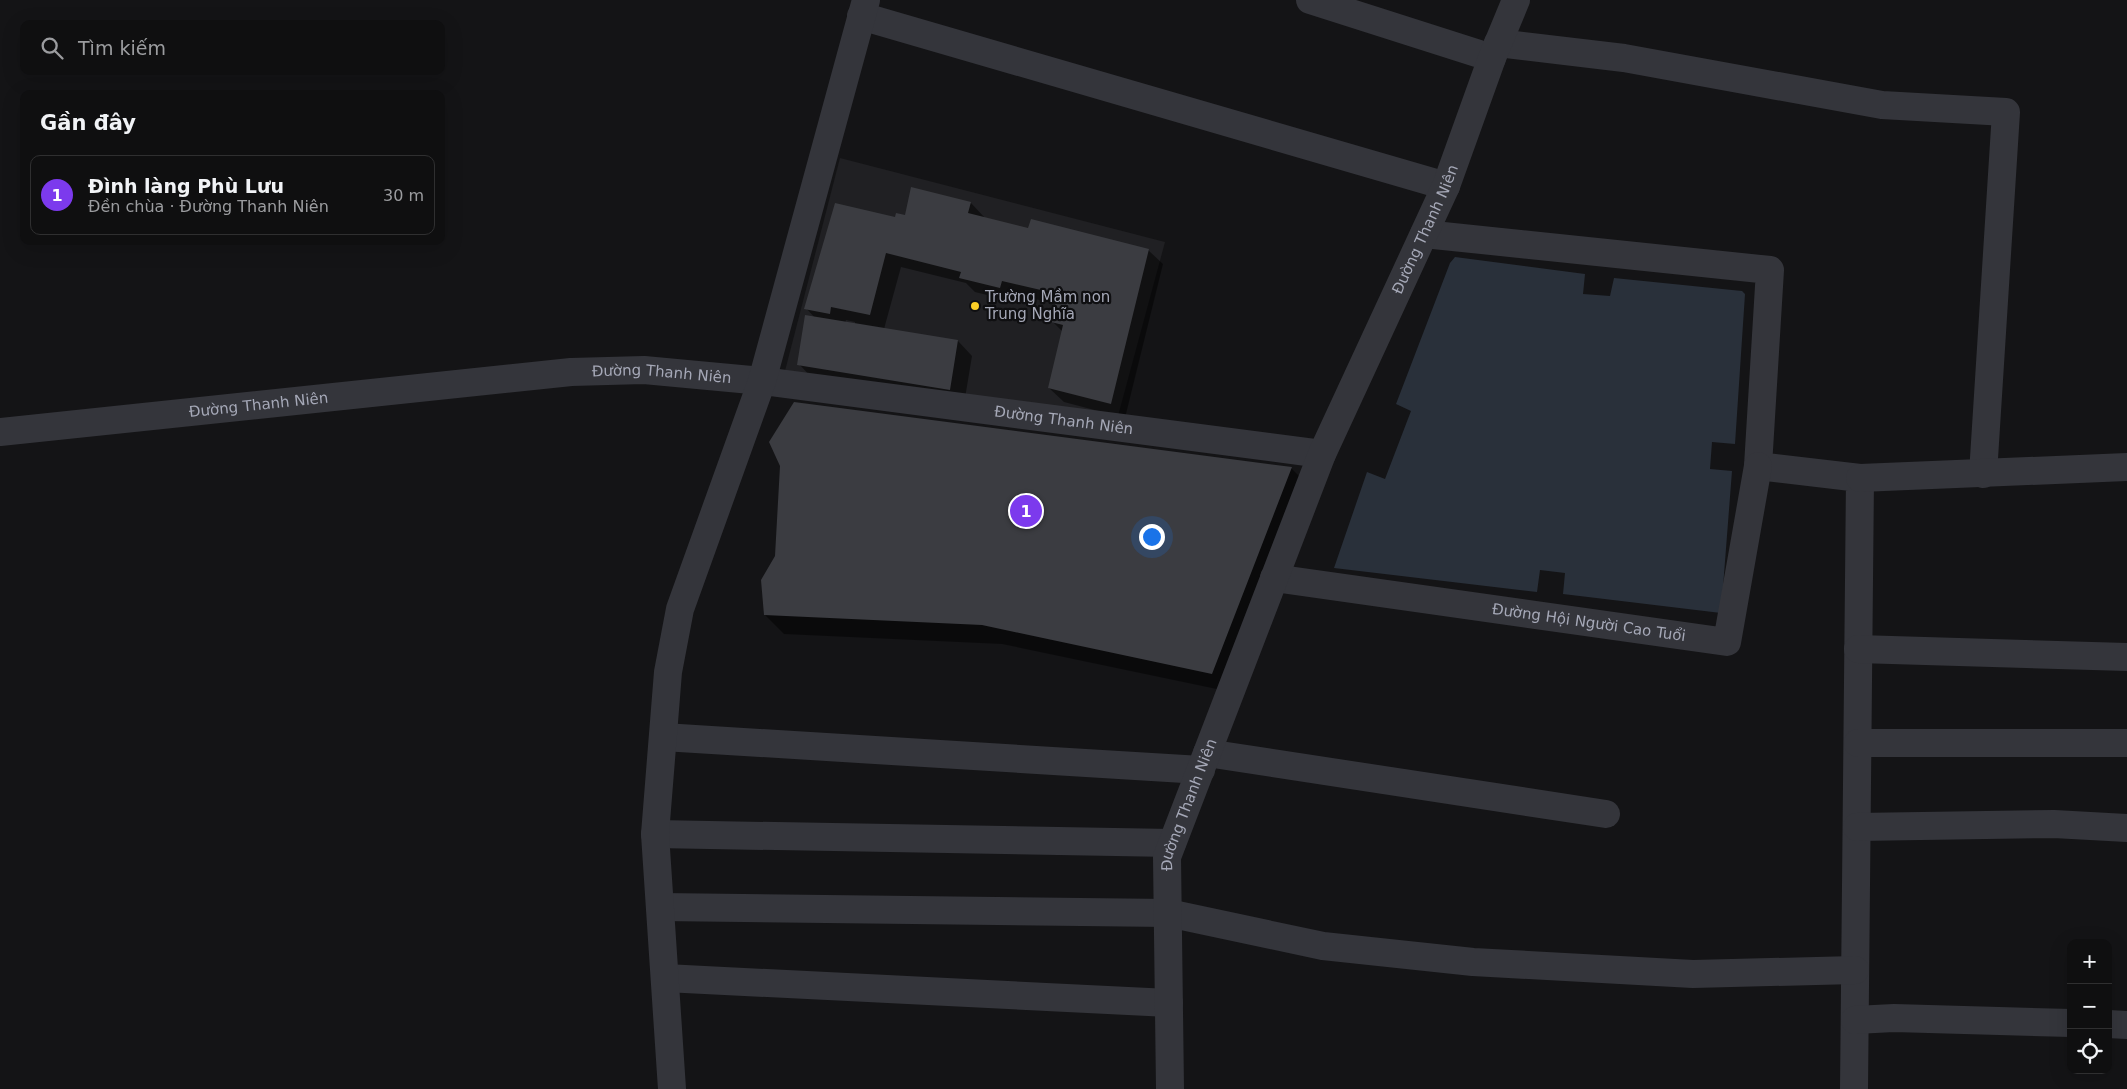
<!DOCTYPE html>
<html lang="vi">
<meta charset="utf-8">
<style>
body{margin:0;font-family:"DejaVu Sans",sans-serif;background:#1d1d1e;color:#f1f3f6}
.controls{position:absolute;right:15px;bottom:15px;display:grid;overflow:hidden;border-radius:10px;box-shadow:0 5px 20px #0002}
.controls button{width:45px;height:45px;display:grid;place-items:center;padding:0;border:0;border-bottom:1px solid #2f2f30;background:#0f0f10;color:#f1f3f6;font:25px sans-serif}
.you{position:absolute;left:1151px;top:536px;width:18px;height:18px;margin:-12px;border:4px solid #fff;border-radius:50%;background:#1a73e8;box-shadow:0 0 0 8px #1a73e833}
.badge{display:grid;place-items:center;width:32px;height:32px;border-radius:50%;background:#7c3aed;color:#fff;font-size:16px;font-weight:700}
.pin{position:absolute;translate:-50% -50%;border:2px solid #fff;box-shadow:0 1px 5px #0006}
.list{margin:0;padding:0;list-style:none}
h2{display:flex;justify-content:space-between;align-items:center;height:65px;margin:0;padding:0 20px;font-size:21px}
h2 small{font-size:16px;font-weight:400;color:#9b9c9f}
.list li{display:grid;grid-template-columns:32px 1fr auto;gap:15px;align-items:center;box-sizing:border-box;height:80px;margin:0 10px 10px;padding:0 10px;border:1px solid #2f2f30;border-radius:10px}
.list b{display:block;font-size:19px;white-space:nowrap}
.list p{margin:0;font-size:16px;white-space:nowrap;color:#9b9c9f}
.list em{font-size:16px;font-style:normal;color:#9b9c9f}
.icon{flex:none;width:28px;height:28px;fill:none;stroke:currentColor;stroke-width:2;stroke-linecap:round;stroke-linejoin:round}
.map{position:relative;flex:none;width:2127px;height:1089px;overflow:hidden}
.search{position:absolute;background:#0f0f10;box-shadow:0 5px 20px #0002;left:20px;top:20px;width:425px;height:55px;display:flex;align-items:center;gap:12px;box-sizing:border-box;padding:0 18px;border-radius:10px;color:#9b9c9f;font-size:19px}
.panel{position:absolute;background:#0f0f10;box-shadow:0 5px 20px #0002;left:20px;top:90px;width:425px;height:155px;border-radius:10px}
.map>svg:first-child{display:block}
</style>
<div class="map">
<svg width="2127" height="1089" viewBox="0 0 2127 1089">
<rect width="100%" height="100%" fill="#141416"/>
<path fill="#202023" d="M840 158 1165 242 1118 416 785 371Z"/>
<path fill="#29303a" d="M1455 257 1585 274 1583 294 1610 296 1614 278 1742 291 1745 294 1735 444 1712 442 1710 469 1732 471 1721 613 1563 594 1565 573 1540 570 1537 592 1334 568 1367 472 1385 479 1411 411 1396 404 1450 263Z"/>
<path fill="#0007" fill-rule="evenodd" d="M971 203 985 218 1029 230 1148 250 1163 264 1125 418 1064 402 1049 388 1063 332 1052 321 1057 304 1017 295 1015 302 975 292 966 283 901 267 884 329 958 341 972 356 964 404 813 379 799 364 815 318 806 308 896 218ZM846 320 855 322V325L845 323Z
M1291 468 1310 487 1231 692 1002 644 784 634 765 615Z"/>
<path fill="#3b3c41" d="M911 187 971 202 968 213 1028 228 1031 219 1149 249 1111 404 1048 388 1063 325 1051 322 1058 294 1002 281 1000 288 959 278 961 272 886 253 870 315 831 307 830 314 804 309 835 203 895 217 896 213 905 215Z
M805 315 958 340 950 390 797 365Z
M794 402 1292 467 1212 674 982 625 764 615 761 580 775 556 780 466 769 442Z"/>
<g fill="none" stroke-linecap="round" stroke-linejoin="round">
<g stroke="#34353b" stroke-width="28">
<path d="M1310 0 1492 58"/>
<path d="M861 16 1446 186"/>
<path d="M1498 43 1624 58 1882 105 2006 112 1983 474"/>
<path d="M1424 234 1770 270 1758 466 1860 478 1854 1089"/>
<path id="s1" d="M0 432 571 372 644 370 762 381 1322 454"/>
<path d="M1860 478 2127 467"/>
<path id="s2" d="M1274 578 1727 642 1758 466"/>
<path d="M1858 649 2127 657"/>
<path d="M663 737 1201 770"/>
<path d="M1858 743H2127"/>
<path d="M1207 753 1606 814"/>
<path d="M1857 827 2054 824 2127 828"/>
<path d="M655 834 1172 843"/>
<path d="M660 907 1168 913 1323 946 1473 962 1693 974 1855 970"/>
<path d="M665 978 1169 1003"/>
<path d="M1855 1020 1894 1018 2071 1023"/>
<path d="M2108 1024 2127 1025"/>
<path d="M672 1089 655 834 668 672 680 609 762 381 866 0"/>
</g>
<path stroke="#34353b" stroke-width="28" id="s3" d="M1170 1089 1167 857 1322 454 1446 186 1492 58 1516 0"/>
</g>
<circle fill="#fbce26" stroke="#0f0f11" stroke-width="2" cx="975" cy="306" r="5"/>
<g text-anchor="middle" stroke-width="4.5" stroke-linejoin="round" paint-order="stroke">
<g font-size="15" fill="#a5a8b7" stroke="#0f0f11">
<text dy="5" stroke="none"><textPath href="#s3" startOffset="911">Đường Thanh Niên</textPath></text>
<text dy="5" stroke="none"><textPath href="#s1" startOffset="665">Đường Thanh Niên</textPath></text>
<text dy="5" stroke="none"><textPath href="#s1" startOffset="260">Đường Thanh Niên</textPath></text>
<text dy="5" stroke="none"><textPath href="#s1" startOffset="1070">Đường Thanh Niên</textPath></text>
<text dy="5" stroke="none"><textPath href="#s2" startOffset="318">Đường Hội Người Cao Tuổi</textPath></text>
<text dy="5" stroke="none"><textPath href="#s3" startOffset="288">Đường Thanh Niên</textPath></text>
</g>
<g font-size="15" fill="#a5a8b7" stroke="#0f0f11" text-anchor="start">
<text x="985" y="302">Trường Mầm non<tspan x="985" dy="17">Trung Nghĩa</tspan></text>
</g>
</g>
</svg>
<div class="controls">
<button>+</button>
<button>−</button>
<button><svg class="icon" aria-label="locate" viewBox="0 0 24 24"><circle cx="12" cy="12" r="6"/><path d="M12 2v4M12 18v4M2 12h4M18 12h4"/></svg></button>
</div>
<div class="you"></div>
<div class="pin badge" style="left:1026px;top:511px">1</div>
<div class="search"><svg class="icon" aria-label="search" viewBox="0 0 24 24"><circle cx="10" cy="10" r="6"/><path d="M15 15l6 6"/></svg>Tìm kiếm</div>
<section class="panel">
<h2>Gần đây<small></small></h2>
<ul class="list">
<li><span class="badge">1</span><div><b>Đình làng Phù Lưu</b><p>Đền chùa · Đường Thanh Niên</p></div><em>30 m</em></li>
</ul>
</section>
</div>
